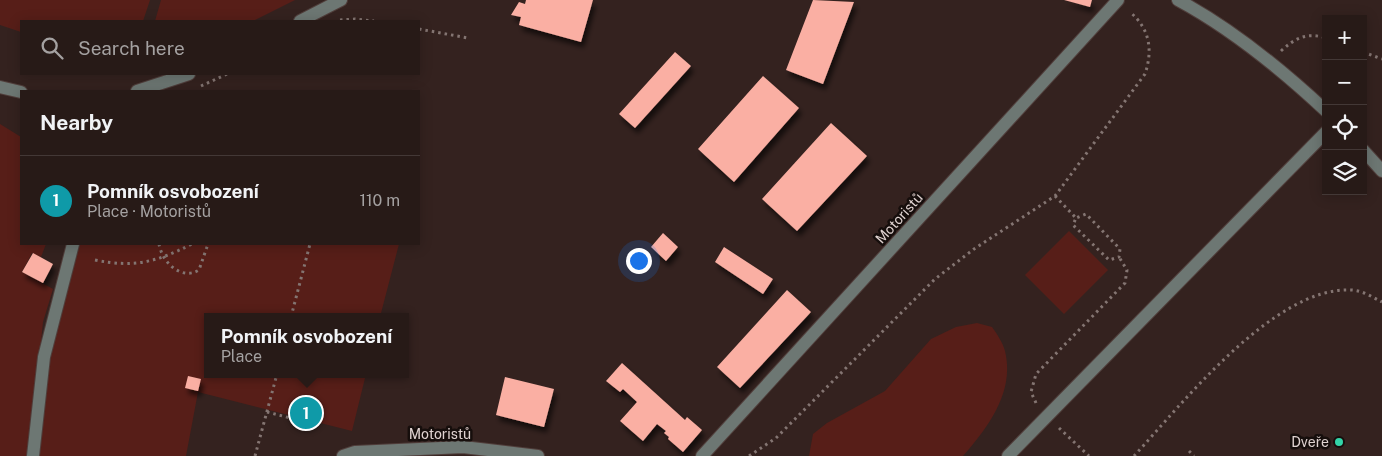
<!DOCTYPE html>
<meta charset="utf-8">
<style>
body{margin:0;font-family:"Public Sans",sans-serif;background:#2f2320;color:#f1f3f6}
.controls{position:absolute;right:15px;top:15px;display:grid;overflow:hidden;border-radius:0px;box-shadow:0 2px 12px #0003}
.controls button{width:45px;height:45px;display:grid;place-items:center;padding:0;border:0;border-bottom:1px solid #433836;background:#271a17;color:#f1f3f6;font:25px sans-serif}
.you{position:absolute;left:638px;top:260px;width:18px;height:18px;margin:-12px;border:4px solid #fff;border-radius:50%;background:#1a73e8;box-shadow:0 0 0 8px #1a73e833}
.badge{display:grid;place-items:center;width:32px;height:32px;border-radius:50%;background:#8c9099;color:#fff;font-size:16px;font-weight:700}
.pin{position:absolute;translate:-50% -50%;border:2px solid #fff;box-shadow:0 1px 5px #0006}
.popup{position:absolute;left:204px;top:313px;width:205px;height:65px;box-sizing:border-box;display:grid;place-content:center;border-radius:0px;background:#271a17;filter:drop-shadow(0 1px 4px #0005);font-size:16px;white-space:nowrap;color:#a4a1a1}
.popup b{font-size:19px;color:#f1f3f6}
.popup::after{content:'';position:absolute;left:50%;top:100%;margin-left:-10px;border:10px solid transparent;border-top-color:#271a17}
.list{margin:0;padding:0;list-style:none}
h2{display:flex;justify-content:space-between;align-items:center;height:65px;margin:0;padding:0 20px;font-size:21px}
h2 small{font-size:16px;font-weight:400;color:#a4a1a1}
.list li{display:grid;grid-template-columns:32px 1fr auto;gap:15px;align-items:center;box-sizing:border-box;height:90px;padding:0 20px;border-top:1px solid #433836}
.list b{display:block;font-size:19px;white-space:nowrap}
.list p{margin:0;font-size:16px;white-space:nowrap;color:#a4a1a1}
.list em{font-size:16px;font-style:normal;color:#a4a1a1}
.icon{flex:none;width:28px;height:28px;fill:none;stroke:currentColor;stroke-width:2;stroke-linecap:round;stroke-linejoin:round}
.map{position:relative;flex:none;width:1382px;height:456px;overflow:hidden}
.search{position:absolute;background:#271a17;box-shadow:0 2px 12px #0003;left:20px;top:20px;width:400px;height:55px;display:flex;align-items:center;gap:12px;box-sizing:border-box;padding:0 18px;border-radius:0px;color:#a4a1a1;font-size:19px}
.panel{position:absolute;background:#271a17;box-shadow:0 2px 12px #0003;left:20px;top:90px;width:400px;height:155px;border-radius:0px}
.map>svg:first-child{display:block}
</style>
<div class="map">
<svg width="1382" height="456" viewBox="0 0 1382 456">
<defs>
<filter id="shadow"><feDropShadow dx="3" dy="5.5" stdDeviation="2.5" flood-color="#0009"/></filter>
</defs>
<rect width="100%" height="100%" fill="#34221f"/>
<path fill="#571e18" d="M0 0H150L143 21H21V32L0 25Z
M161 0H295L253 21H155Z
M0 124 21 137V244H46L41 257 32 253 22 272 53 289 43 322 40 351 51 354 80 244H399L380 317H207V374H366L352 431 198 392 186 456H0Z
M1069 231 1108 270 1064 314 1025 275Z
M977 323 992 327C997 334 1003 343 1005 351 1015 392 988 427 963 456H809L813 434 827 423 885 391 931 339 956 327Z"/>
<path fill="#faafa3" filter="url(#shadow)" d="M526 0H593L581 42 519 25 521 17 511 15 519 2 525 4Z
M813 0 854 2 823 84 786 70Z
M1064 0H1092L1090 7Z
M675 52 691 66 635 128 619 114Z
M763 76 799 108 734 182 698 149Z
M831 123 867 156 797 231 762 199Z
M663 233 678 247 666 261 651 247Z
M724 247 773 279 763 294 715 262Z
M33 253 53 264 43 283 22 272Z
M787 290 811 312 740 388 717 367Z
M622 363 685 420 687 417 702 430 683 452 668 439 669 437 664 433 666 431 657 424 643 441 620 421 637 402 623 389 620 392 606 381Z
M188 376 201 379 198 391 185 388Z
M505 377 554 389 544 427 496 415Z"/>
<g fill="none" stroke-linecap="round" stroke-linejoin="round">
<defs>
<path id="minor" d="M1178 0C1232 29 1281 69 1326 111
M300 21 341 0
M0 87 21 92
M137 91 189 74
M1363 150 1382 171
M33 456 44 357 73 244
M343 456 355 452 463 447 538 456
M702 456 1118 0
M1008 456 1326 132"/>
</defs>
<use href="#minor" stroke="#503e3b" stroke-width="14"/>
<path stroke="#847572" stroke-width="3" stroke-dasharray="2.5 4" stroke-linecap="butt" d="M340 20 355 19 374 21
M419 29 468 38
M1281 51C1295 38 1307 32 1326 38
M1363 52 1382 59
M201 86 227 74
M1055 196 1076 218 1073 225 1109 260 1119 257 1120 249 1086 214 1076 218
M159 244C162 262 181 281 199 270L208 244
M95 260C135 268 156 262 192 244
M291 317 310 244
M1036 403 1031 392 1036 374 1125 283 1127 270 1119 257
M267 412 306 422
M1059 428 1089 456
M1189 451 1194 456
M255 456 277 374
M749 456 776 438 935 279 974 249 1055 196 1145 74C1153 50 1150 29 1130 12
M1134 456C1182 404 1274 287 1350 290 1362 290 1372 297 1382 302"/>
<use href="#minor" stroke="#6d7773" stroke-width="12"/>
</g>
<circle fill="#33d4a8" stroke="#160e0c" stroke-width="2" cx="1339" cy="442" r="5"/>
<g text-anchor="middle" stroke-width="5" stroke-linejoin="round" paint-order="stroke">
<g font-size="14" fill="#e0d3d1" stroke="#160e0c">
<text transform="translate(899 218) rotate(-48)" y="5">Motoristů</text>
<text x="440" y="439">Motoristů</text>
</g>
<g font-size="14" fill="#e0d3d1" stroke="#160e0c" text-anchor="end">
<text x="1329" y="447">Dveře</text>
</g>
</g>
</svg>
<div class="controls">
<button>+</button>
<button>−</button>
<button><svg class="icon" aria-label="locate" viewBox="0 0 24 24"><circle cx="12" cy="12" r="6"/><path d="M12 2v4M12 18v4M2 12h4M18 12h4"/></svg></button>
<button><svg class="icon" aria-label="layers" viewBox="0 0 24 24"><path d="M12 4l9 5-9 5-9-5zM3 14l9 5 9-5"/></svg></button>
</div>
<div class="you"></div>
<div class="pin badge" style="left:306px;top:413px;background:#0f9aa8">1</div>
<div class="popup"><b>Pomník osvobození</b>Place</div>
<div class="search"><svg class="icon" aria-label="search" viewBox="0 0 24 24"><circle cx="10" cy="10" r="6"/><path d="M15 15l6 6"/></svg>Search here</div>
<section class="panel">
<h2>Nearby<small></small></h2>
<ul class="list">
<li><span class="badge" style="background:#0f9aa8">1</span><div><b>Pomník osvobození</b><p>Place · Motoristů</p></div><em>110 m</em></li>
</ul>
</section>
</div>
